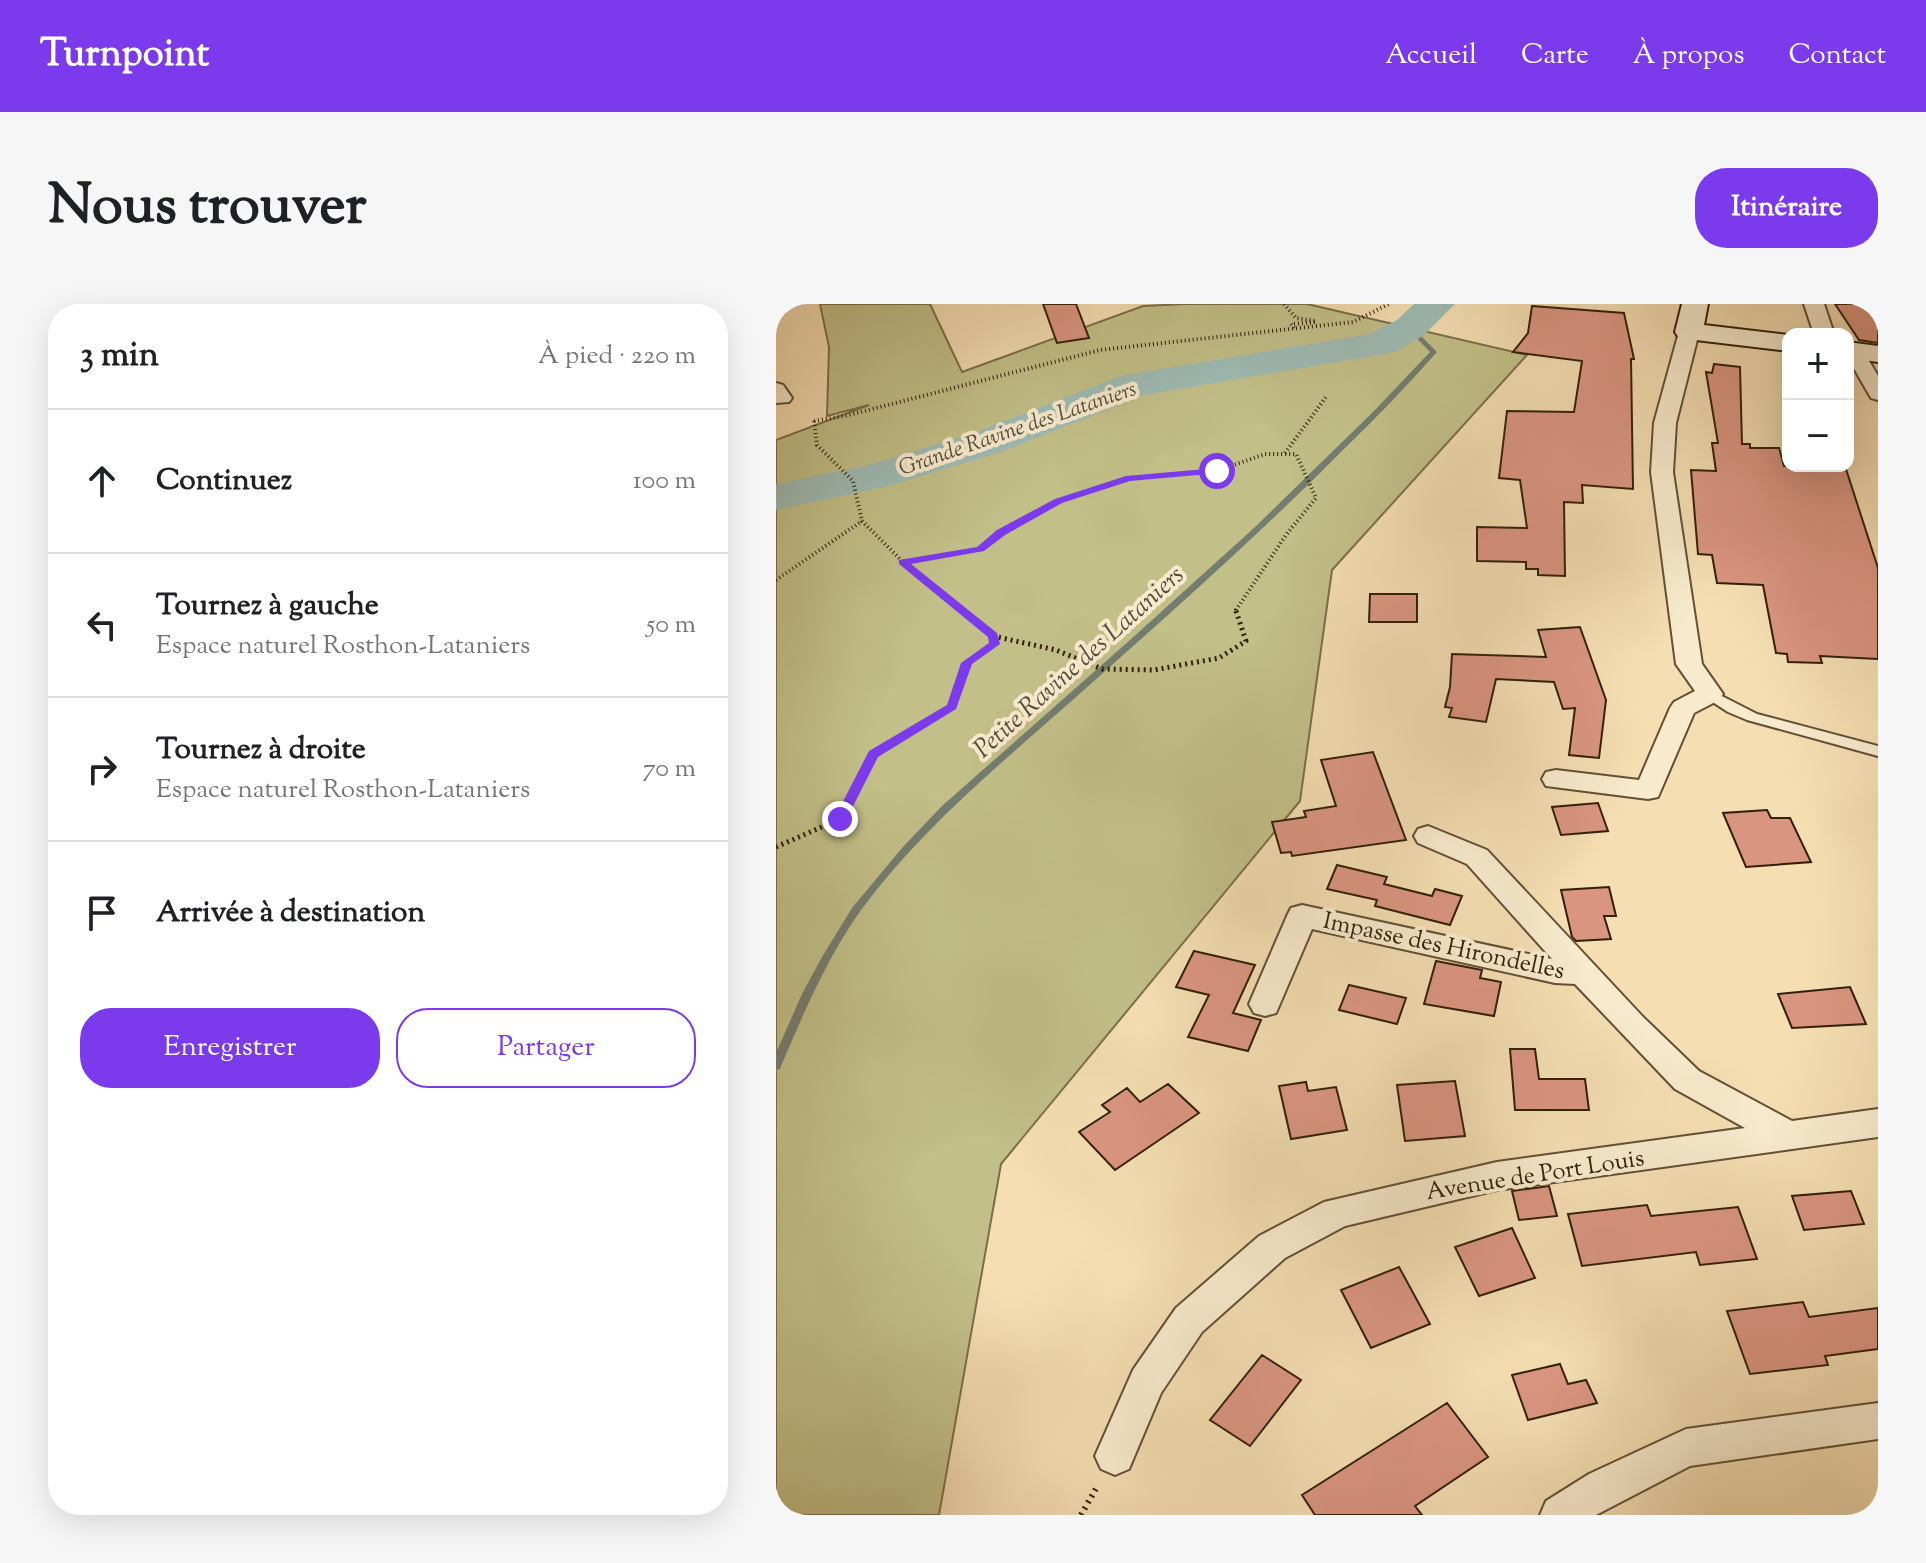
<!DOCTYPE html>
<html lang="fr">
<meta charset="utf-8">
<style>
body{margin:0;font-family:"Sorts Mill Goudy",serif;background:#f6f6f6;color:#202124}
.controls{position:absolute;right:24px;top:24px;display:grid;overflow:hidden;border-radius:16px;box-shadow:0 8px 32px #0002}
.controls button{width:72px;height:72px;display:grid;place-items:center;padding:0;border:0;border-bottom:2px solid #e0e0e0;background:#fff;color:#202124;font:40px sans-serif}
.stop{position:absolute;width:24px;height:24px;margin:-18px;border:6px solid #7c3aed;border-radius:50%;background:#fff}
.stop.end{background:#7c3aed;border-color:#fff;box-shadow:0 2px 8px #0008}
.list{margin:0;padding:0;list-style:none}
h2{display:flex;justify-content:space-between;align-items:center;height:104px;margin:0;padding:0 32px;font-size:34px}
h2 small{font-size:26px;font-weight:400;color:#757577}
.list li{display:grid;grid-template-columns:52px 1fr auto;gap:24px;align-items:center;box-sizing:border-box;height:144px;padding:0 32px;border-top:2px solid #e0e0e0}
.list b{display:block;font-size:30px;white-space:nowrap}
.list p{margin:0;font-size:26px;white-space:nowrap;color:#757577}
.list em{font-size:26px;font-style:normal;color:#757577}
.actions{display:flex;gap:16px;padding:24px 32px}
.actions a{flex:1;padding:18px 0;border:2px solid #7c3aed;border-radius:32px;text-align:center;font-size:28px;color:#7c3aed}
.actions .main{background:#7c3aed;color:#fff}
.icon{flex:none;width:44px;height:44px;fill:none;stroke:currentColor;stroke-width:2;stroke-linecap:round;stroke-linejoin:round}
.map{position:relative;flex:none;width:1102px;height:1211px;overflow:hidden;border-radius:32px}
header{display:flex;align-items:center;gap:48px;box-sizing:border-box;height:112px;padding:0 40px;background:#7c3aed;color:#fff}
header strong{font-size:38px}
nav{display:flex;gap:44px;margin-inline-start:auto;font-size:28px}
.intro{display:flex;align-items:center;justify-content:space-between;box-sizing:border-box;height:192px;padding:0 48px}
h1{margin:0;font-size:56px}
.button{padding:20px 36px;border-radius:32px;background:#7c3aed;color:#fff;font-size:28px;font-weight:700}
main{display:flex;gap:48px;padding:0 48px}
aside{flex:1;background:#fff;border-radius:32px;box-shadow:0 8px 32px #0002}
.map>svg:first-child{display:block}
</style>
<header>
<strong>Turnpoint</strong>
<nav><a>Accueil</a><a>Carte</a><a>À propos</a><a>Contact</a></nav>
</header>
<div class="intro"><h1>Nous trouver</h1><a class="button">Itinéraire</a></div>
<main>
<aside>
<h2>3 min<small>À pied · 220 m</small></h2>
<ul class="list">
<li><svg class="icon" aria-label="ahead" viewBox="0 0 24 24"><path d="M12 20V5M6 11l6-6 6 6"/></svg><div><b>Continuez</b></div><em>100 m</em></li>
<li><svg class="icon" aria-label="left" viewBox="0 0 24 24"><path d="M17 20v-9H6M10 6l-5 5 5 5"/></svg><div><b>Tournez à gauche</b><p>Espace naturel Rosthon-Lataniers</p></div><em>50 m</em></li>
<li><svg class="icon" aria-label="right" viewBox="0 0 24 24"><path d="M7 20v-9h11M14 6l5 5-5 5"/></svg><div><b>Tournez à droite</b><p>Espace naturel Rosthon-Lataniers</p></div><em>70 m</em></li>
<li><svg class="icon" aria-label="arrive" viewBox="0 0 24 24"><path d="M6 21V4h12l-3 4 3 4H6"/></svg><div><b>Arrivée à destination</b></div></li>
</ul>
<div class="actions"><a class="main">Enregistrer</a><a>Partager</a></div>
</aside>
<div class="map">
<svg width="1102" height="1211" viewBox="0 0 1102 1211">
<rect width="100%" height="100%" fill="#f4deb2"/>
<filter id="stains"><feTurbulence type="fractalNoise" baseFrequency=".0025" numOctaves="4"/><feColorMatrix values="0 0 0 0 .2 0 0 0 0 .09 0 0 0 0 .02 0 0 0 .5 -.17"/></filter>
<radialGradient id="worn" r=".72"><stop offset=".6" stop-color="#630" stop-opacity="0"/><stop offset="1" stop-color="#630" stop-opacity=".3"/></radialGradient>
<path fill="#c2bf88" stroke="#7a6f49" stroke-width="2" d="M44 0H154L186 68 367 2 409 0H531L751 51 556 266 524 497 225 860 163 1211H0V136L93 101 51 112 53 43Z"/>
<g fill="none" stroke-linecap="round" stroke-linejoin="round">
<path fill="#737d70" fill-rule="evenodd" d="M632 23H636L661 48C632 81 601 113 569 144 483 231 391 312 299 394 223 461 145 525 85 606 51 654 28 708 5 762L4 765 0 766V749L26 690 46 653 76 604 126 544 166 502 354 336 478 224 598 107 654 48 632 25Z"/>
<path fill="#9ebbb4" fill-rule="evenodd" d="M638 0H679L647 32 619 48 368 91 225 148 112 182 0 206V180L89 162 195 130 345 72 594 30 621 16Z"/>
</g>
<path fill="#da9581" stroke="#321f0a" stroke-width="2" d="M267 0H300L313 34 281 39Z
M1059 0H1102V39L1083 36Z
M756 2 848 9 858 55H855L857 185 806 181 807 199 788 198 789 272 762 271V265H750V258L701 257V223L751 224 744 176 723 174 731 107 798 108 806 57 737 48 752 29Z
M938 60 964 63 966 140H974V144H1003L1008 162H1069L1102 264V355L1044 352 1046 359 1012 358 1011 350 1000 349 987 281 941 279 936 251 922 250 915 166 940 167 936 139H942L930 68 936 69Z
M594 290H641V318H593Z
M804 323 830 396 823 454 793 451 799 404 787 405 778 378 720 375 710 418 673 413 676 404 669 403 674 383 676 350 770 353 762 326Z
M597 448 630 536 516 552 515 548 505 549 496 518 530 513 528 507 560 502 545 456Z
M822 499 832 527 785 531 776 503Z
M991 506 995 514H1014L1035 558 970 563 947 509Z
M561 561 611 573 608 580 656 592 659 585 686 592 674 621 599 602 601 596 551 585Z
M833 583 840 612H828L835 635 800 637 796 633 785 586Z
M418 647 479 661 457 709 485 716 472 747 412 733 433 691 400 683Z
M660 657 706 666 704 674 725 678 718 712 648 700Z
M573 681 630 694 621 720 563 706Z
M1074 683 1090 720 1016 724 1002 690Z
M734 745H759L763 775H809L813 806H739Z
M679 777 689 832 629 837 621 781Z
M530 778 532 787 560 783 571 826 515 835 503 782Z
M392 780 423 809 339 866 303 828 334 808 326 801 351 784 364 798Z
M773 882 781 912 743 916 736 887Z
M1075 887 1088 920 1028 926 1016 892Z
M871 901 875 912 962 903 981 955 924 961 920 948 806 962 792 910Z
M736 924 759 974 703 992 679 943Z
M623 963 654 1020 595 1044 565 986Z
M1027 998 1033 1013 1102 1004V1045L1049 1052 1052 1061 974 1070 951 1007Z
M486 1051 525 1076 474 1142 434 1116Z
M784 1060 792 1080 810 1076 821 1099 752 1116 736 1071Z
M671 1099 712 1153 639 1202 646 1211H539L526 1191Z"/>
<g fill="none" stroke-linecap="round" stroke-linejoin="round">
<defs>
<path id="lane" d="M934 386 981 410 1102 442V452L971 416 952 408 929 393 927 390 929 387Z"/>
<path id="street" d="M1028 0H1048L1058 30H1038Z
M913 22 923 28 900 119 897 168 926 360 947 390 943 396 918 409 882 493 872 495 770 482 766 475 770 468 780 466 863 476 894 404 898 398 919 387 900 360 875 168 878 119 903 28Z
M1078 41 1085 43 1102 72V96L1095 94 1072 54V42Z
M0 79 7 81 16 94 13 98 0 99Z
M652 522 711 546 867 713 923 767 1016 817 1102 805V833L721 886 569 922 509 954 426 1028 385 1089 353 1165 339 1171 325 1165 319 1152 357 1066 400 1004 483 932 548 898 721 858 969 824 899 785 799 680 779 679 536 625 500 709 489 712 478 709 473 700 511 612 515 604 526 601 776 655 691 560 642 539 638 532 642 525Z
M1102 1099V1135L914 1162 820 1211H764L770 1197 813 1170 910 1125Z"/>
<path id="secondary" d="M906 0H932L928 21 1012 31V47L903 34 899 28Z
M1072 38 1102 42V58L1072 54Z"/>
</defs>
<use href="#lane" stroke="#624f34" stroke-width="4"/>
<use href="#street" stroke="#624f34" stroke-width="4"/>
<use href="#secondary" stroke="#321f0a" stroke-width="4"/>
<path stroke="#321f0a" stroke-width="4" stroke-dasharray="1 3" stroke-linecap="butt" d="M508 0 520 14 540 17
M518 24 515 20 540 18
M38 117 73 111 324 46 577 18 613 0
M38 117 41 141 77 177 86 217 127 258 189 309
M509 149 550 93
M127 258 204 245 225 228 282 197 353 174 441 167 489 150H520L540 194 510 231 460 306 461 309
M0 276 86 217"/>
<path stroke="#321f0a" stroke-width="5" stroke-dasharray="2 4" stroke-linecap="butt" d="M217 332 280 346 326 365 378 366 443 354 470 337 460 307
M0 543 64 515 97 450 176 403 191 359 218 340 217 332 187 307"/>
<path stroke="#321f0a" stroke-width="6" stroke-dasharray="2 5" stroke-linecap="butt" d="M305 1211 322 1181"/>
<use href="#lane" fill="#f8eacd" fill-rule="evenodd"/>
<use href="#street" fill="#f8eacd" fill-rule="evenodd"/>
<use href="#secondary" fill="#f8eacd" fill-rule="evenodd"/>
</g>
<path fill="#7c3aed" d="M441 164 444 169 354 177 286 199 229 231 208 247 135 260 221 329 224 340 196 360 180 405 102 453 69 518H60L58 515 93 447 171 401 185 359 213 339 212 333 123 260V256L201 243 221 226 279 195 350 172Z"/>
<g text-anchor="middle" stroke-width="8" stroke-linejoin="round" paint-order="stroke">
<g font-size="22" font-style="italic" fill="#524e3d" stroke="#f8eacd">
<text transform="translate(241 123) rotate(-19)" y="8">Grande Ravine des Lataniers</text>
</g>
<g font-size="24" fill="#321f0a" stroke="#f8eacd">
<text transform="translate(668 641) rotate(12)" y="8">Impasse des Hirondelles</text>
<text transform="translate(759 870) rotate(-9)" y="8">Avenue de Port Louis</text>
</g>
<g font-size="26" font-style="italic" fill="#524e3d" stroke="#f8eacd">
<text transform="translate(302 357) rotate(-42)" y="9">Petite Ravine des Lataniers</text>
</g>
</g>
<rect width="100%" height="100%" filter="url(#stains)"/>
<rect width="100%" height="100%" fill="url(#worn)"/>
</svg>
<div class="controls">
<button>+</button>
<button>−</button>
</div>
<div class="stop" style="left:441px;top:167px"></div>
<div class="stop end" style="left:64px;top:515px"></div>
</div>
</main>
